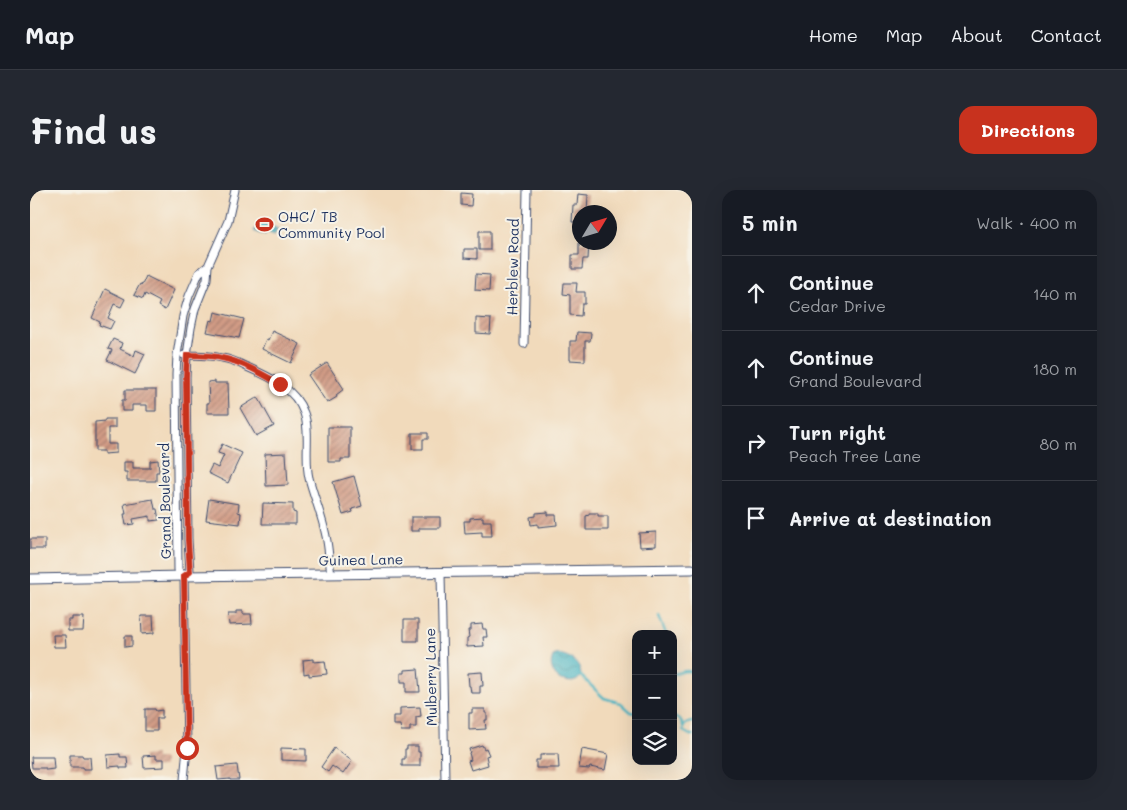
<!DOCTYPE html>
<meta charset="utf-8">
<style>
body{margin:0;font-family:Mali,sans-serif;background:#242831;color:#f1f3f6}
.controls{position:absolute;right:15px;bottom:15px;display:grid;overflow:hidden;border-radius:10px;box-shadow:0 5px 20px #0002}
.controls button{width:45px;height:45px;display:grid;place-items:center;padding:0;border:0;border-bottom:1px solid #363941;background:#171b24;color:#f1f3f6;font:25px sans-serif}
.compass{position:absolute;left:542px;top:15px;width:45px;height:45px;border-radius:50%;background:#171b24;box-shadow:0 5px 20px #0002;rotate:52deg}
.stop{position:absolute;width:15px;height:15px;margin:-11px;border:4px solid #c8321e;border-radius:50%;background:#fff}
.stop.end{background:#c8321e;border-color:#fff;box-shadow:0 1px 5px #0008}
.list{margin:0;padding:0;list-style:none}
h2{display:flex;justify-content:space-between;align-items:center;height:65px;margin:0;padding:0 20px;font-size:21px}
h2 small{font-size:16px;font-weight:400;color:#9ea1a6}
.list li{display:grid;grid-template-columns:32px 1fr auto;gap:15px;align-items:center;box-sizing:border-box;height:75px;padding:0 20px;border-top:1px solid #363941}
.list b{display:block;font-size:19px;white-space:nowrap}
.list p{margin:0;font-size:16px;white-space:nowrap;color:#9ea1a6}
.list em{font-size:16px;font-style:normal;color:#9ea1a6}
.icon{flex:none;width:28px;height:28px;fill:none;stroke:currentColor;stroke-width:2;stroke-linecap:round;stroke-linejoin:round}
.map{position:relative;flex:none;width:662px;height:590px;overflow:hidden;border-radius:15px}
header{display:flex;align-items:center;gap:30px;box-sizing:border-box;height:70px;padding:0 25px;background:#171b24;border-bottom:1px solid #363941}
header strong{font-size:24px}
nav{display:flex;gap:28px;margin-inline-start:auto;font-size:18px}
.intro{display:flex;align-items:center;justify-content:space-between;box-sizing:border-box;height:120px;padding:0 30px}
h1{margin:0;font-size:35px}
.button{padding:12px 22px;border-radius:15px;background:#c8321e;color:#fff;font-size:18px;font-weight:700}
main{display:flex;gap:30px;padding:0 30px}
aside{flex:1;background:#171b24;border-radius:15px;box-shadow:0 5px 20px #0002}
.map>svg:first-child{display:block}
</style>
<header>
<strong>Map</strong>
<nav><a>Home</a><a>Map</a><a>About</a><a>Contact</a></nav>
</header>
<div class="intro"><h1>Find us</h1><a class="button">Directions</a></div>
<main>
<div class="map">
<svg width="662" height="590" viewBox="0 0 662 590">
<defs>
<pattern id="water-waves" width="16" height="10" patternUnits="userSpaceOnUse" patternTransform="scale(1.25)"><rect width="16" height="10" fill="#46b4c2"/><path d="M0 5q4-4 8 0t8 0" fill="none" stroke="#3a93a1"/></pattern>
<pattern id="building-hatch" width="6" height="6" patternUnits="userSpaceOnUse" patternTransform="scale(1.25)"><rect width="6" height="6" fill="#d19b85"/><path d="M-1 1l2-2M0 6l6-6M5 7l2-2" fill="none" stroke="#a97f70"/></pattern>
</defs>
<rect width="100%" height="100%" fill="#f7f3e8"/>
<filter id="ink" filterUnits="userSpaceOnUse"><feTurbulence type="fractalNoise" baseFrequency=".02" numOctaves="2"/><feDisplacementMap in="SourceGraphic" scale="10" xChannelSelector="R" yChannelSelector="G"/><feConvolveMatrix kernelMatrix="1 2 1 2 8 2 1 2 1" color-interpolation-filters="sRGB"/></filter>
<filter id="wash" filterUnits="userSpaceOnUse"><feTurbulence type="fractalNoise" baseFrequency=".0096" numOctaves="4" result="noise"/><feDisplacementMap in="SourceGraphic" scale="20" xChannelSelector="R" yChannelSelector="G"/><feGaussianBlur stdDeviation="1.12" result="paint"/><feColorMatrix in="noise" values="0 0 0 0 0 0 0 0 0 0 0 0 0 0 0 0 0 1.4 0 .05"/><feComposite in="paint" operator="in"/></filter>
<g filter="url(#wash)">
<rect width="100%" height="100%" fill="#f1dabb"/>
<path fill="url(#water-waves)" stroke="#307290" d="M231 31 248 39 244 46 237 43 235 46 224 41 225 39H227Z
M528 464C556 468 558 497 535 491 530 490 528 489 525 485 521 479 520 473 523 466Z"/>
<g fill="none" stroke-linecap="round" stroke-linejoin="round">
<path stroke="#46b4c2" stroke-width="2.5" d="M629 426 636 444
M643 484C651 483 654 479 662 482
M550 485 574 508 591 513 601 522 606 523
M643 527 650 529 653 536
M662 532C656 534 653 534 653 541L660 545H662"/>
</g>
<g id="blocks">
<path fill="url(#building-hatch)" d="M431 3 442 4 441 16 431 15Z
M548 4 558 5 557 22H550V32H542L543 15H547Z
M449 41H460V60H449Z
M549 52H559L558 69H553L552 79H542V65H549Z
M434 59H447V69L434 68Z
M446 84 460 85 459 101 445 100Z
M116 86 144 100 135 120 128 116 130 112 115 104 113 109 104 105 110 94 112 95Z
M534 93H547L546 102H555V114H552L551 126 540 125V105L533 104Z
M75 99 95 109 91 117 84 114 78 128 84 131 80 139 69 135 70 132 62 128Z
M185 122 214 129 209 148 177 142 180 130 183 131Z
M446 128 461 129 460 144 446 143Z
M242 141 270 154 261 173 232 159 236 149 238 150Z
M547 142 561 143 560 151H555V171L540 170V151H546Z
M83 149 92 153 90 159 104 166 106 160 115 164 105 184 77 170 82 160 78 159Z
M297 173 314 199 306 205 307 207 297 213 278 185Z
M185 191V193H198L199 223H177V213H179L178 192Z
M95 200H126V221H117V215H102V221H92V210H95Z
M228 207 244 236 226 246 210 218Z
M75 229H85V238H78V254H86V263L74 264V261H65V232L75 231Z
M298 237H320V269H311V272H298Z
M382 243H398V249H393V259H382Z
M192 254 212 263 198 293 178 283 182 275 188 278 194 265 188 263Z
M256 263 258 295 236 296 235 264Z
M128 270 129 282H126V291H97V282H94V272H103V278H120V271Z
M324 286 332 316 322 319 323 322 313 325 303 292Z
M123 309 125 319H127L129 330 120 331V326L103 329 104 334 96 335 94 324H96L94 314Z
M179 309 209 314 208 322 211 323 210 334 176 330Z
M233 313 263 314V322L266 323V334H232Z
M518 322V325H526L527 335 508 337V334L501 335 500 327 506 326V323Z
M559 323H568V326H578V340H556V326L559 325Z
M381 327H410V338H389V341H381Z
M453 327V331H461L462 346H452V342L435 343 434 331H440V328Z
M626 342V356L610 357 609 343Z
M0 349H15V359H0Z
M206 421H213V424H221L222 434 199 435 198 424H206Z
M111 426H123L124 443 112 444Z
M42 427H54L53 441H38V430H42Z
M374 430H388V451H374Z
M452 434 453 439H456L457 447H453L454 456 437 457V448L439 447 438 440H441V435Z
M23 445H35L36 457H24Z
M95 446H102V456L95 457Z
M284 469V472L295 471 297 484 279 486V483L274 484 273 470Z
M388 479 390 502H376V492H371V483H375V480Z
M452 482 453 496H450V503H441L440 496H439L438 483Z
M390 517 391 526 386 527V537H380V541H371L370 535H363V526H370V518Z
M115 519H125L126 521 132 520V528H127V541H115Z
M442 519H455V523H457V530H455L456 539 439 540V523H442Z
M452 555 454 559 456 558 459 565 456 566 458 575 441 580 438 571 441 570 439 563 440 562 439 559Z
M377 556H388V562H390V576H372V569H375V559H377Z
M251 558 276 559V571L251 570Z
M304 558 322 571 313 584 302 576 298 582 291 577Z
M552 559 578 564 575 580 560 577 559 579 549 578Z
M90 564V567H97L98 578H90V576L78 577 77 565Z
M514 564H528L529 578H506V570H510V565H514Z
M40 565H52L53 567H60L61 579H53V577H40Z
M126 565V569H134V577L114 578 113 566Z
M1 567H23L24 579 16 580V578H2Z
M207 575 209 590H200V589L188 590 186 577Z"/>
</g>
</g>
<g filter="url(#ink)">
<use href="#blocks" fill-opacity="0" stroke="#3b496c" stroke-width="1"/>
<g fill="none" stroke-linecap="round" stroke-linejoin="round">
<defs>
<path id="minor" d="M494 154 497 0
M154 165C167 165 180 165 192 168 201 169 209 173 217 177 240 187 265 198 274 223 281 242 274 267 279 288 284 307 292 326 296 346 299 359 299 372 301 384
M411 383 415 590
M154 385 160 381 158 350 156 187 157 165 161 138 165 119 177 89 178 76 198 31 205 0
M154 386 148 380 146 185 147 165 153 126 159 106 169 83 178 76
M154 386 157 558 154 590"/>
<path id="tertiary" d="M0 389 154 386 662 379"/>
</defs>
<use href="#minor" stroke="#3b496c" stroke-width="9"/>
<use href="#tertiary" stroke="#3b496c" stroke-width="11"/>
<use href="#minor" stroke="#fff" stroke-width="7"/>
<use href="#tertiary" stroke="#fff" stroke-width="9"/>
</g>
</g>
<g fill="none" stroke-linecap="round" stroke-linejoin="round" filter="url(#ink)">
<path stroke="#c8321e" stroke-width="6" d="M157 558 154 386 160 382 158 350 156 187 157 165C169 165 181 165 192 168 213 172 232 184 250 194"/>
</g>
<defs>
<symbol id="stadium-bare" viewBox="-9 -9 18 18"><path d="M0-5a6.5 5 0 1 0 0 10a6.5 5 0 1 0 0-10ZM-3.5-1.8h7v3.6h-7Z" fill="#c8321e" stroke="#f7f3e8" stroke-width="2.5" paint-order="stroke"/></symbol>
</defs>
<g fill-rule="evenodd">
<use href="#stadium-bare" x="222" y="22" width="25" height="25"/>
</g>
<g text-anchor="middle" stroke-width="4" stroke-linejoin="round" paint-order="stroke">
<g font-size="14" fill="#1b2f5e" stroke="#f7f3e8" text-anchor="start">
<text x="248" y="32">OHC/ TB<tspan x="248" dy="16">Community Pool</tspan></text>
</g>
<g font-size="14" fill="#1b2f5e" stroke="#f7f3e8">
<text transform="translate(483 77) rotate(-89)" y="5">Herblew Road</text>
<text transform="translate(135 311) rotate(-91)" y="5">Grand Boulevard</text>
<text transform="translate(331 370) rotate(-1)" y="5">Guinea Lane</text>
<text transform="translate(401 487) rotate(-91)" y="5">Mulberry Lane</text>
</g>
</g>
</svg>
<div class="controls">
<button>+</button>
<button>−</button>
<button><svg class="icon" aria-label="layers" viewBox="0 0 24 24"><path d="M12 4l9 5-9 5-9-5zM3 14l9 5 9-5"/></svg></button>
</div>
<svg class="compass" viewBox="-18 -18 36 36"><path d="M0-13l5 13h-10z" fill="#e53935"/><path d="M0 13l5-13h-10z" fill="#9ea1a6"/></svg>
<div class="stop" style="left:157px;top:558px"></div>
<div class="stop end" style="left:250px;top:194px"></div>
</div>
<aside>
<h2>5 min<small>Walk · 400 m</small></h2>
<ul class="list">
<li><svg class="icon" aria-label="ahead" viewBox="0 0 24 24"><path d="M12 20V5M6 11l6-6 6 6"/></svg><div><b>Continue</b><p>Cedar Drive</p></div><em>140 m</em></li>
<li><svg class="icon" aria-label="ahead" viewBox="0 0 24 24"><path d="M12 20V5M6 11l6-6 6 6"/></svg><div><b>Continue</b><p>Grand Boulevard</p></div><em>180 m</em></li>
<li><svg class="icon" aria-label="right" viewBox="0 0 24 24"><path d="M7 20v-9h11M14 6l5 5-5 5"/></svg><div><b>Turn right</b><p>Peach Tree Lane</p></div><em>80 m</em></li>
<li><svg class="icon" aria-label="arrive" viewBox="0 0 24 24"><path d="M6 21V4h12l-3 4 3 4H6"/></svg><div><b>Arrive at destination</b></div></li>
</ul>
</aside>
</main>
